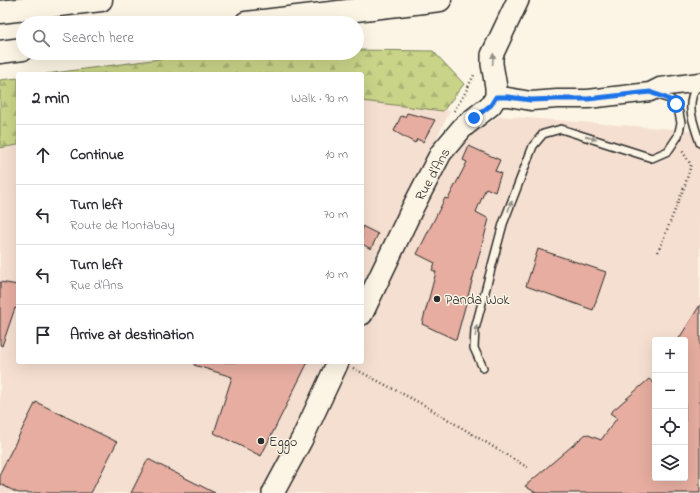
<!DOCTYPE html>
<meta charset="utf-8">
<style>
body{margin:0;font-family:"Indie Flower",sans-serif;background:#f2f2f3;color:#2b2b33}
.controls{position:absolute;right:12px;bottom:12px;display:grid;overflow:hidden;border-radius:4px;box-shadow:0 4px 16px #0002}
.controls button{width:36px;height:36px;display:grid;place-items:center;padding:0;border:0;border-bottom:1px solid #e1e1e2;background:#fff;color:#2b2b33;font:20px sans-serif}
.stop{position:absolute;width:12px;height:12px;margin:-9px;border:3px solid #1a73e8;border-radius:50%;background:#fff}
.stop.end{background:#1a73e8;border-color:#fff;box-shadow:0 1px 4px #0008}
.list{margin:0;padding:0;list-style:none}
h2{display:flex;justify-content:space-between;align-items:center;height:52px;margin:0;padding:0 16px;font-size:17px}
h2 small{font-size:13px;font-weight:400;color:#7c7c81}
.list li{display:grid;grid-template-columns:26px 1fr auto;gap:12px;align-items:center;box-sizing:border-box;height:60px;padding:0 16px;border-top:1px solid #e1e1e2}
.list b{display:block;font-size:15px;white-space:nowrap}
.list p{margin:0;font-size:13px;white-space:nowrap;color:#7c7c81}
.list em{font-size:13px;font-style:normal;color:#7c7c81}
.icon{flex:none;width:22px;height:22px;fill:none;stroke:currentColor;stroke-width:2;stroke-linecap:round;stroke-linejoin:round}
.map{position:relative;flex:none;width:700px;height:493px;overflow:hidden}
.search{position:absolute;background:#fff;box-shadow:0 4px 16px #0002;left:16px;top:16px;width:348px;height:44px;display:flex;align-items:center;gap:10px;box-sizing:border-box;padding:0 14px;border-radius:22px;color:#7c7c81;font-size:15px}
.panel{position:absolute;background:#fff;box-shadow:0 4px 16px #0002;left:16px;top:72px;width:348px;height:292px;border-radius:4px}
.map>svg:first-child{display:block}
</style>
<div class="map">
<svg width="700" height="493" viewBox="0 0 700 493">
<defs>
<pattern id="forest-firs" width="22" height="20" patternUnits="userSpaceOnUse"><rect width="22" height="20" fill="#c9d488"/><path d="M5 1l3.5 6h-7zM16 11l3.5 6h-7z" fill="#adb676"/></pattern>
</defs>
<rect width="100%" height="100%" fill="#fcf5e5"/>
<filter id="ink" filterUnits="userSpaceOnUse"><feTurbulence type="fractalNoise" baseFrequency=".025" numOctaves="2"/><feDisplacementMap in="SourceGraphic" scale="8" xChannelSelector="R" yChannelSelector="G"/><feConvolveMatrix kernelMatrix="1 2 1 2 8 2 1 2 1" color-interpolation-filters="sRGB"/></filter>
<g filter="url(#ink)">
<path fill="#f5dfd0" fill-rule="evenodd" d="M362 101 450 111 362 290Z
M500 116 700 131V493H276L344 362H362V328L449 160 460 145 473 134ZM655 340H685V478H655Z
M18 146V362H326L262 493H0V149Z"/>
<path fill="url(#forest-firs)" stroke="#7a805a" d="M357 50 433 51 464 84 443 111 362 101V74H46L205 53H357Z
M18 78V145L0 148V80Z"/>
<path fill="#e6ada0" stroke="#2b2b2b" d="M407 113 435 120 423 142 417 139 415 143 394 131 401 116 405 117Z
M469 146 500 160 495 171 501 173 495 192 486 188 476 212 489 219 456 340 422 324 436 272 432 270 435 263 417 254 445 198 448 199 467 162 463 160Z
M362 226 378 234 371 249 362 244Z
M538 249 606 272 593 310 526 286Z
M0 282 18 285V309L15 308 2 346 0 345Z
M700 305V493H536L525 486 586 434 601 440 617 418 610 413 649 379 655 384V478H685V340H678Z
M194 362H308L261 456 214 433 232 377 194 365Z
M36 402 117 442 91 493H18L0 484V473Z
M148 459 215 493H131Z"/>
<g fill="none" stroke-linecap="round" stroke-linejoin="round">
<defs>
<path id="service" d="M697 85C685 106 693 121 700 143
M483 368 474 348 475 329 503 224 533 146 543 134 561 129 652 158 668 151 678 136 681 123 679 113 676 104 670 99 654 94"/>
<path id="tertiary" d="M496 97H508L531 101 557 99H588L650 92 660 87 700 82"/>
<path id="secondary" d="M362 314 413 207 441 153 463 127 491 105 496 97V87L492 64V55L518 0
M273 493 302 439 338 362"/>
<path id="motorway" d="M0 12 101 0
M246 23 440 0
M0 52 23 49"/>
</defs>
<use href="#service" stroke="#2b2b2b" stroke-width="10"/>
<use href="#tertiary" stroke="#2b2b2b" stroke-width="21"/>
<use href="#secondary" stroke="#2b2b2b" stroke-width="24"/>
<use href="#motorway" stroke="#2b2b2b" stroke-width="25"/>
<path stroke="#2b2b2b" stroke-width="2.5" stroke-dasharray="1 3" stroke-linecap="butt" d="M454 111 465 93 475 73
M658 252 685 185 691 165 681 149
M353 368 424 405 530 469"/>
<use href="#service" stroke="#fcf5e5" stroke-width="7"/>
<use href="#tertiary" stroke="#fcf5e5" stroke-width="18"/>
<use href="#secondary" stroke="#fcf5e5" stroke-width="21"/>
<use href="#motorway" stroke="#fcf5e5" stroke-width="22"/>
</g>
<defs><path id="oneway-solid" d="M-6-.8H1V-3.2L6.5 0L1 3.2V.8H-6Z"/></defs>
<g fill="#949088">
<use href="#oneway-solid" transform="translate(493 59) rotate(-85)"/>
<use href="#oneway-solid" transform="translate(591 138) rotate(17)"/>
<use href="#oneway-solid" transform="translate(510 206) rotate(-69)"/>
<use href="#oneway-solid" transform="translate(476 331) rotate(-82)"/>
</g>
</g>
<g fill="none" stroke-linecap="round" stroke-linejoin="round" filter="url(#ink)">
<path stroke="#1a73e8" stroke-width="5" d="M474 118 491 105 496 97H508L531 100 557 99H588L650 92C659 96 667 97 676 104"/>
</g>
<g fill="#2b2b2b" stroke="#fcf5e5" stroke-width="1.5">
<circle cx="437" cy="299" r="4"/>
<circle cx="261" cy="441" r="4"/>
</g>
<g text-anchor="middle" stroke-width="3" stroke-linejoin="round" paint-order="stroke">
<g font-size="14" fill="#2b2b2b" stroke="#fcf5e5">
<text transform="translate(432 174) rotate(-61)" y="5">Rue d'Ans</text>
</g>
<g font-size="14" fill="#2b2b2b" stroke="#fcf5e5" text-anchor="start">
<text x="445" y="304">Panda Wok</text>
<text x="269" y="446">Eggo</text>
</g>
</g>
</svg>
<div class="controls">
<button>+</button>
<button>−</button>
<button><svg class="icon" aria-label="locate" viewBox="0 0 24 24"><circle cx="12" cy="12" r="6"/><path d="M12 2v4M12 18v4M2 12h4M18 12h4"/></svg></button>
<button><svg class="icon" aria-label="layers" viewBox="0 0 24 24"><path d="M12 4l9 5-9 5-9-5zM3 14l9 5 9-5"/></svg></button>
</div>
<div class="stop" style="left:676px;top:104px"></div>
<div class="stop end" style="left:474px;top:118px"></div>
<div class="search"><svg class="icon" aria-label="search" viewBox="0 0 24 24"><circle cx="10" cy="10" r="6"/><path d="M15 15l6 6"/></svg>Search here</div>
<section class="panel">
<h2>2 min<small>Walk · 90 m</small></h2>
<ul class="list">
<li><svg class="icon" aria-label="ahead" viewBox="0 0 24 24"><path d="M12 20V5M6 11l6-6 6 6"/></svg><div><b>Continue</b></div><em>10 m</em></li>
<li><svg class="icon" aria-label="left" viewBox="0 0 24 24"><path d="M17 20v-9H6M10 6l-5 5 5 5"/></svg><div><b>Turn left</b><p>Route de Montabay</p></div><em>70 m</em></li>
<li><svg class="icon" aria-label="left" viewBox="0 0 24 24"><path d="M17 20v-9H6M10 6l-5 5 5 5"/></svg><div><b>Turn left</b><p>Rue d'Ans</p></div><em>10 m</em></li>
<li><svg class="icon" aria-label="arrive" viewBox="0 0 24 24"><path d="M6 21V4h12l-3 4 3 4H6"/></svg><div><b>Arrive at destination</b></div></li>
</ul>
</section>
</div>
